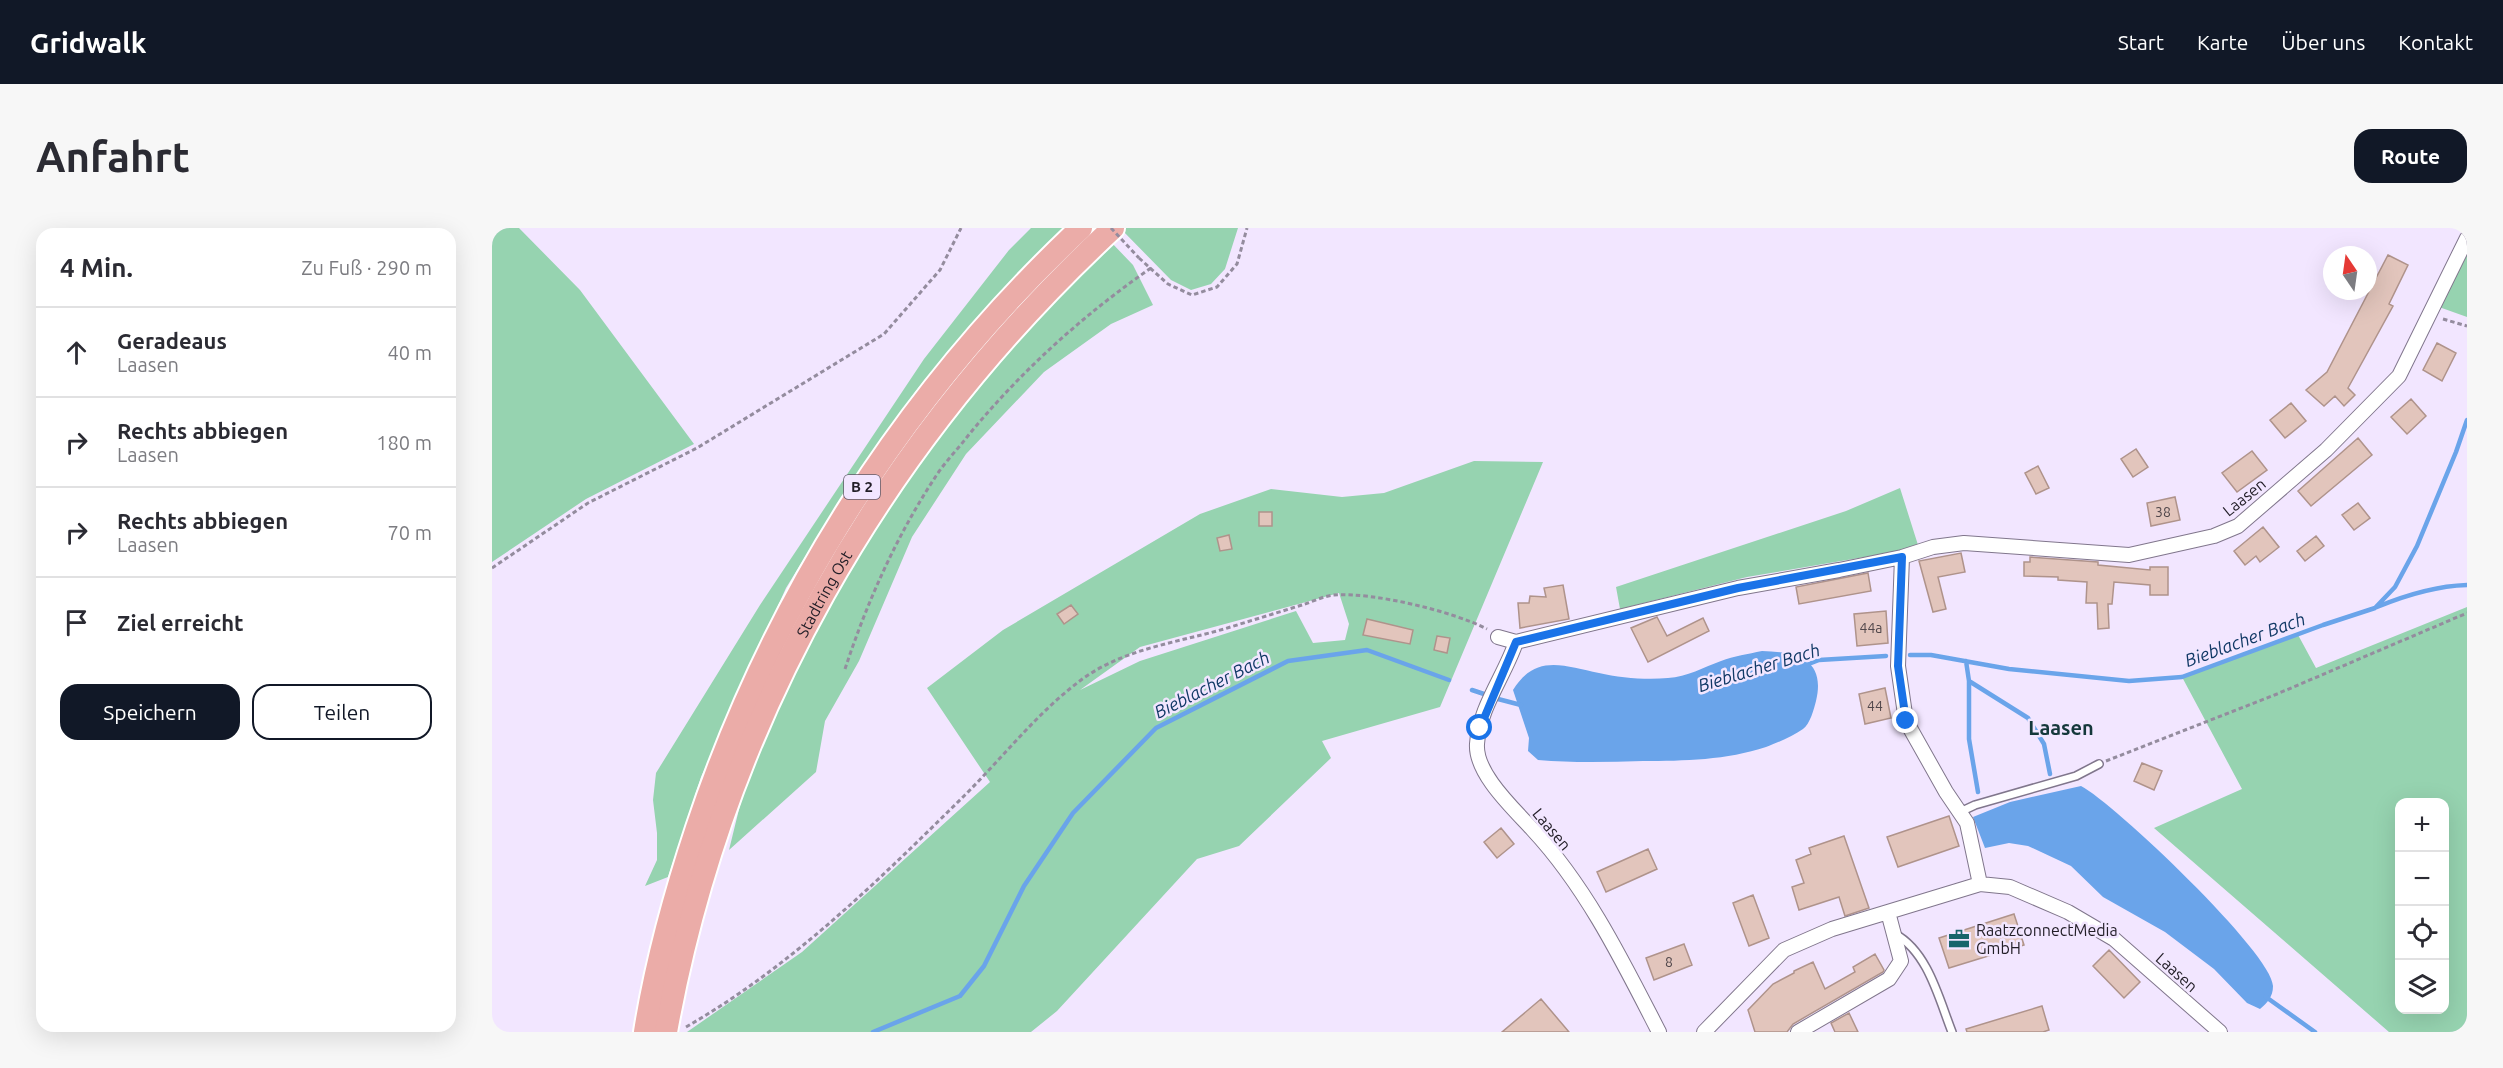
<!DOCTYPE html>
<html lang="de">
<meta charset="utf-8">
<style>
body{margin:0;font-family:Ubuntu,sans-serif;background:#f7f7f7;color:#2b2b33}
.controls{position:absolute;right:18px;bottom:18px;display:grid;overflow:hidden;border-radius:12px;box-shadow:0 6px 24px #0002}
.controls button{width:54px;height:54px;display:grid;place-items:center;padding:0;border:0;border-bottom:2px solid #e1e1e2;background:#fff;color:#2b2b33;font:30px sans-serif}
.compass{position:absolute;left:1831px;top:18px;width:54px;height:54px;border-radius:50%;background:#fff;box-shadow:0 6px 24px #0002;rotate:347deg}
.stop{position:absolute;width:18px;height:18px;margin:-14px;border:4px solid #1a73e8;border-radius:50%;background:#fff}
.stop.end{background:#1a73e8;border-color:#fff;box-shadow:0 2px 6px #0008}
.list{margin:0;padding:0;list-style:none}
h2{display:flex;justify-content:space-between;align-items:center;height:78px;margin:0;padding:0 24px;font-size:26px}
h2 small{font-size:20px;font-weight:400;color:#7c7c81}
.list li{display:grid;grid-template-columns:39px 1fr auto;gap:18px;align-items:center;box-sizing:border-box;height:90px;padding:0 24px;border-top:2px solid #e1e1e2}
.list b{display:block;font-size:22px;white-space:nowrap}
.list p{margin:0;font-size:20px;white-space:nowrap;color:#7c7c81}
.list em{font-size:20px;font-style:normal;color:#7c7c81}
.actions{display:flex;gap:12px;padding:18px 24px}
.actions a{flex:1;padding:14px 0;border:2px solid #111827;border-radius:18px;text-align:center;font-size:21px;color:#111827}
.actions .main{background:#111827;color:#fff}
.icon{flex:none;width:33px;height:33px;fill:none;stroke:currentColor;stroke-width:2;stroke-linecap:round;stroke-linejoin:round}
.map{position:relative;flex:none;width:1975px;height:804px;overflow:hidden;border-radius:18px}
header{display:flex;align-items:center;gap:36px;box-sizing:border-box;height:84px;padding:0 30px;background:#111827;color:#fff}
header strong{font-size:28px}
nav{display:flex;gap:33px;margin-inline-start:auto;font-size:21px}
.intro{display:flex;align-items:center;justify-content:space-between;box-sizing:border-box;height:144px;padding:0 36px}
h1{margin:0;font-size:42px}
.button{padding:15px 27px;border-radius:18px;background:#111827;color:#fff;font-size:21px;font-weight:700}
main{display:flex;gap:36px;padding:0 36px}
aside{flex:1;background:#fff;border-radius:18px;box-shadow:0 6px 24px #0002}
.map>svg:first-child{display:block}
</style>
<header>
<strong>Gridwalk</strong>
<nav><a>Start</a><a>Karte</a><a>Über uns</a><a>Kontakt</a></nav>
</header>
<div class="intro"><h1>Anfahrt</h1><a class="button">Route</a></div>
<main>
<aside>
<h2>4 Min.<small>Zu Fuß · 290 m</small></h2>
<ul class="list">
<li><svg class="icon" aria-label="ahead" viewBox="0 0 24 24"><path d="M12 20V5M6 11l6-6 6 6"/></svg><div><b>Geradeaus</b><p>Laasen</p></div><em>40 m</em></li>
<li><svg class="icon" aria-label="right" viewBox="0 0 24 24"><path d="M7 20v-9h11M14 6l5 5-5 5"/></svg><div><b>Rechts abbiegen</b><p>Laasen</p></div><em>180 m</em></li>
<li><svg class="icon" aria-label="right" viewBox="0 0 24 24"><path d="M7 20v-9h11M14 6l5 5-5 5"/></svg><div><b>Rechts abbiegen</b><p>Laasen</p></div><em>70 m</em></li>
<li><svg class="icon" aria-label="arrive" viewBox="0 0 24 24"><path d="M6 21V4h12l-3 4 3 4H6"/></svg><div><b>Ziel erreicht</b></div></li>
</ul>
<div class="actions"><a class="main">Speichern</a><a>Teilen</a></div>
</aside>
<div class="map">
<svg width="1975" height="804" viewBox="0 0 1975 804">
<rect width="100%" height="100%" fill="#f2e6ff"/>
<path fill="#96d3b0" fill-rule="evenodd" d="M0 0H27L88 62 202 216 94 271 0 334Z
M539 0H574L539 33 482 94 427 159 359 254 294 360 209 549 176 649 153 658 165 632V605L161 572 164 545 268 377 432 131 517 22Z
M631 0H746L733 41 719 56 699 62 679 52 629 1Z
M617 12 641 37 661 77 619 96 552 144 474 226 420 309 367 433 333 493 324 544 237 622 251 565 294 462 353 346 455 188Z
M1975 20V89L1947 79Z
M982 233 1051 234 948 479 830 513 839 530 747 618 705 631 565 783 539 804H195L310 724 498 554 435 460 511 402 708 286 779 261 850 269 892 265ZM847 365 857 396 853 412 821 415 804 383 648 433 588 462 648 419Z
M1408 260 1426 317 1402 324 1255 349 1128 381 1124 359 1354 283Z
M1975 379V804H1897L1662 600 1750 561 1690 449 1805 405 1824 440ZM1908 574H1952V782H1908Z"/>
<path fill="#6aa4ea" d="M1270 423C1305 424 1334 431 1324 473 1322 481 1318 496 1311 501 1301 508 1285 515 1274 519 1235 532 1192 533 1151 533 1116 534 1081 535 1046 532L1036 523 1037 510 1021 462C1044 425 1072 438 1107 445 1128 450 1155 452 1176 450 1195 449 1212 439 1229 433 1242 428 1256 426 1270 423Z
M1589 558C1622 575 1781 726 1781 758 1781 769 1775 775 1768 781L1755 775 1722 741 1673 704 1611 669 1579 638 1536 618 1517 615 1493 620 1481 589 1518 574Z"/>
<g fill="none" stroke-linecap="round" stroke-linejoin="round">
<path stroke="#6aa4ea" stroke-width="4.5" d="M1885 379C1914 367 1944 358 1975 357
M1418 427H1439L1517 441 1637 453 1690 449 1831 397 1883 380 1903 359 1925 318 1964 224 1975 192
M1474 433 1477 453 1536 490 1552 516 1558 546
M1314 437 1327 432 1394 428
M1477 453V511L1486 564
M980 462 995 467
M1006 471 1029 477
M1774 769 1823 804
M381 804 468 768 492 738 532 658 581 585 664 500 796 433 875 422 957 452"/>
</g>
<path fill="#e2c5bc" stroke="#af938b" stroke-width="1.5" d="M1896 27 1916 37 1897 76 1901 78 1856 160 1863 167 1852 178 1843 168 1832 178 1814 162 1835 144Z
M1945 115 1964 125 1950 153 1931 142Z
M1919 171 1934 188 1915 206 1899 189Z
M1799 175 1814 193 1793 210 1778 192Z
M1866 210 1880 227 1819 278 1806 263Z
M1644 221 1656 239 1641 249 1629 231Z
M1760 223 1775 242 1745 264 1730 245Z
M1546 238 1557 260 1544 266 1533 245Z
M1683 269 1688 292 1659 298 1655 275Z
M1866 275 1878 290 1862 302 1850 287Z
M767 284H780V298H767Z
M1771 299 1787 319 1768 334 1764 328 1753 337 1742 323Z
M737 307 740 321 728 323 725 310Z
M1824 308 1832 318 1813 333 1805 323Z
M1469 325 1473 344 1446 349 1454 381 1441 384 1427 333Z
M1538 329 1606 334V337L1658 342V339H1676V367H1658V357L1622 354 1620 376H1616L1617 400 1606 401 1605 375H1594L1595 354 1566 352V349L1532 348V334H1538Z
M1376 345 1379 363 1307 376 1304 359Z
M1071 357 1077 391 1028 400 1026 375H1037L1038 368 1054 369 1052 360Z
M579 377 586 386 572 396 565 386Z
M1394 383 1396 415 1365 418 1362 386Z
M1165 389 1175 408 1211 390 1217 403 1156 434 1139 400Z
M875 391 921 402 918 416 871 407Z
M945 408 958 410 955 425 942 422Z
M1393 460 1399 490 1373 496 1367 466Z
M1650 535 1670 543 1662 562 1642 553Z
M1457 588 1467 618 1406 639 1395 609Z
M1009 600 1022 616 1005 630 992 614Z
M1352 608 1377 680 1353 688 1347 669 1307 682 1300 659 1312 655 1304 632 1319 626 1317 620Z
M1156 621 1165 641 1114 664 1105 644Z
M1261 667 1277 710 1257 718 1241 675Z
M1522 686 1532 717 1457 740 1447 710Z
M1192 716 1200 737 1162 752 1154 730Z
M1617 722 1648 754 1632 770 1601 738Z
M1383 726 1392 742 1391 744 1301 796 1295 804H1263L1256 782 1281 756 1302 745V743L1321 734 1333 761 1363 744 1361 739Z
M1049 771 1077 804H1010Z
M1550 778 1557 802 1551 804H1475L1474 801Z
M1357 785 1366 804H1343L1339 795Z"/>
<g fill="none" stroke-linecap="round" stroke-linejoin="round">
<defs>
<path id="service" d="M1468 584 1483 577 1584 548 1607 536
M1403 706C1436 724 1447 771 1460 804"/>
<path id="minor" d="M1006 409 1024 414 1246 360 1347 342 1410 329 1441 319 1472 315 1637 327 1722 308 1746 298 1834 222 1907 148 1975 10
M1024 414C1013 447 987 480 985 516 983 546 1023 582 1041 602 1095 660 1131 734 1167 804
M1488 656 1518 659 1576 684 1622 711 1728 804
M1212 804 1292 722 1340 701 1488 656 1475 595 1454 564 1414 493 1406 438 1410 329
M1306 804 1397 751 1409 733 1396 684"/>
<g id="trunk">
<path d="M153 804C164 735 183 666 205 600 281 372 413 165 589 0"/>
<path id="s1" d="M174 804C230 492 389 215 621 0"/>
</g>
</defs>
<use href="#service" stroke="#80768c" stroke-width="10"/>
<use href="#minor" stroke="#80768c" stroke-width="16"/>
<use href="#trunk" stroke="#fff" stroke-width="26"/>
<path stroke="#948c9e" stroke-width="3" stroke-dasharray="4.5 3" stroke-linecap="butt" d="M647 30 676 56 700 67 725 59 745 36 755 0
M1951 91 1975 98
M0 340 96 275 205 220 392 106 448 42 469 0
M353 441C375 374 405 307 444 248 453 234 465 222 475 209 527 145 591 87 659 40
M1614 533 1785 466 1975 385
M194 799C300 738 387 652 473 567 511 529 545 485 589 452 631 421 683 415 732 401 758 393 784 385 810 377 820 374 831 368 842 367 881 364 960 383 995 401"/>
<use href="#service" stroke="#fff" stroke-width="7"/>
<use href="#minor" stroke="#fff" stroke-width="14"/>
<use href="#trunk" stroke="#ebaca8" stroke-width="22"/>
<path stroke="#948c9e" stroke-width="3" stroke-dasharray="4.5 3" stroke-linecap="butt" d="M619 0 647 30"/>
</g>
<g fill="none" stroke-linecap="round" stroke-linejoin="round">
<path stroke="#1a73e8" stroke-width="8" d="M988 500 1024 414 1246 360 1410 329 1406 438 1414 493"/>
</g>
<defs>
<symbol id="office-bare" viewBox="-9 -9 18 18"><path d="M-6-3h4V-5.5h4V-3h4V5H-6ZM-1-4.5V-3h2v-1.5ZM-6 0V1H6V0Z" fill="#17656b" stroke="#f2e6ff" stroke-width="2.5" paint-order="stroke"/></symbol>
</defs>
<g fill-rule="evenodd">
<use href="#office-bare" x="1452" y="696" width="30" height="30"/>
</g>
<g text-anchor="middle" stroke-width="5" stroke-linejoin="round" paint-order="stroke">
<g font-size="14" fill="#52484c">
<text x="1671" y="289">38</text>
<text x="1379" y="405">44a</text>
<text x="1383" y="483">44</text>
<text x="1177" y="739">8</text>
</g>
<rect fill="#f2e6ff" stroke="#605a68" stroke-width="1.5" x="352" y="247" width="36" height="24" rx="4.5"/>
<g font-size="15" font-weight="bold" fill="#221e27">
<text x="370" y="264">B 2</text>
</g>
<g font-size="16" fill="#221e27" stroke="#f2e6ff">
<text transform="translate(1752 269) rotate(-39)" y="6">Laasen</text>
<text dy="6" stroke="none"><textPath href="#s1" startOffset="468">Stadtring Ost</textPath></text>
<text transform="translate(1060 601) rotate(50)" y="6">Laasen</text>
<text transform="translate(1685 744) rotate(42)" y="6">Laasen</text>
</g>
<g font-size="16" fill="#221e27" stroke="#f2e6ff" text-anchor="start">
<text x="1484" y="708">RaatzconnectMedia<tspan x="1484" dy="18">GmbH</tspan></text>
</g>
<g font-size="18" font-style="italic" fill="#113966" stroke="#f2e6ff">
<text transform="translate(1753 412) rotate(-20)" y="6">Bieblacher Bach</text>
<text transform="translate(1267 440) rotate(-17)" y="6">Bieblacher Bach</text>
<text transform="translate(720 457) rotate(-27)" y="6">Bieblacher Bach</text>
</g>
<g font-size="20" font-weight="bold" fill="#15383b" stroke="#f2e6ff">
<text x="1569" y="507">Laasen</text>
</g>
</g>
</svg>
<div class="controls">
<button>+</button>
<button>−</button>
<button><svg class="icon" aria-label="locate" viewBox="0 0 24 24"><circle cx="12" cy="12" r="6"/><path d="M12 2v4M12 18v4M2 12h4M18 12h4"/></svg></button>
<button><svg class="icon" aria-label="layers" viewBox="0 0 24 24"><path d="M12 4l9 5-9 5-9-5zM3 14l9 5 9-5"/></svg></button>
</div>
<svg class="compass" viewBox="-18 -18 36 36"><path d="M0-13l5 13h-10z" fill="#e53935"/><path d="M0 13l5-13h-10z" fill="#7c7c81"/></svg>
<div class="stop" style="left:988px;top:500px"></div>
<div class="stop end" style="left:1414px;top:493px"></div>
</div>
</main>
